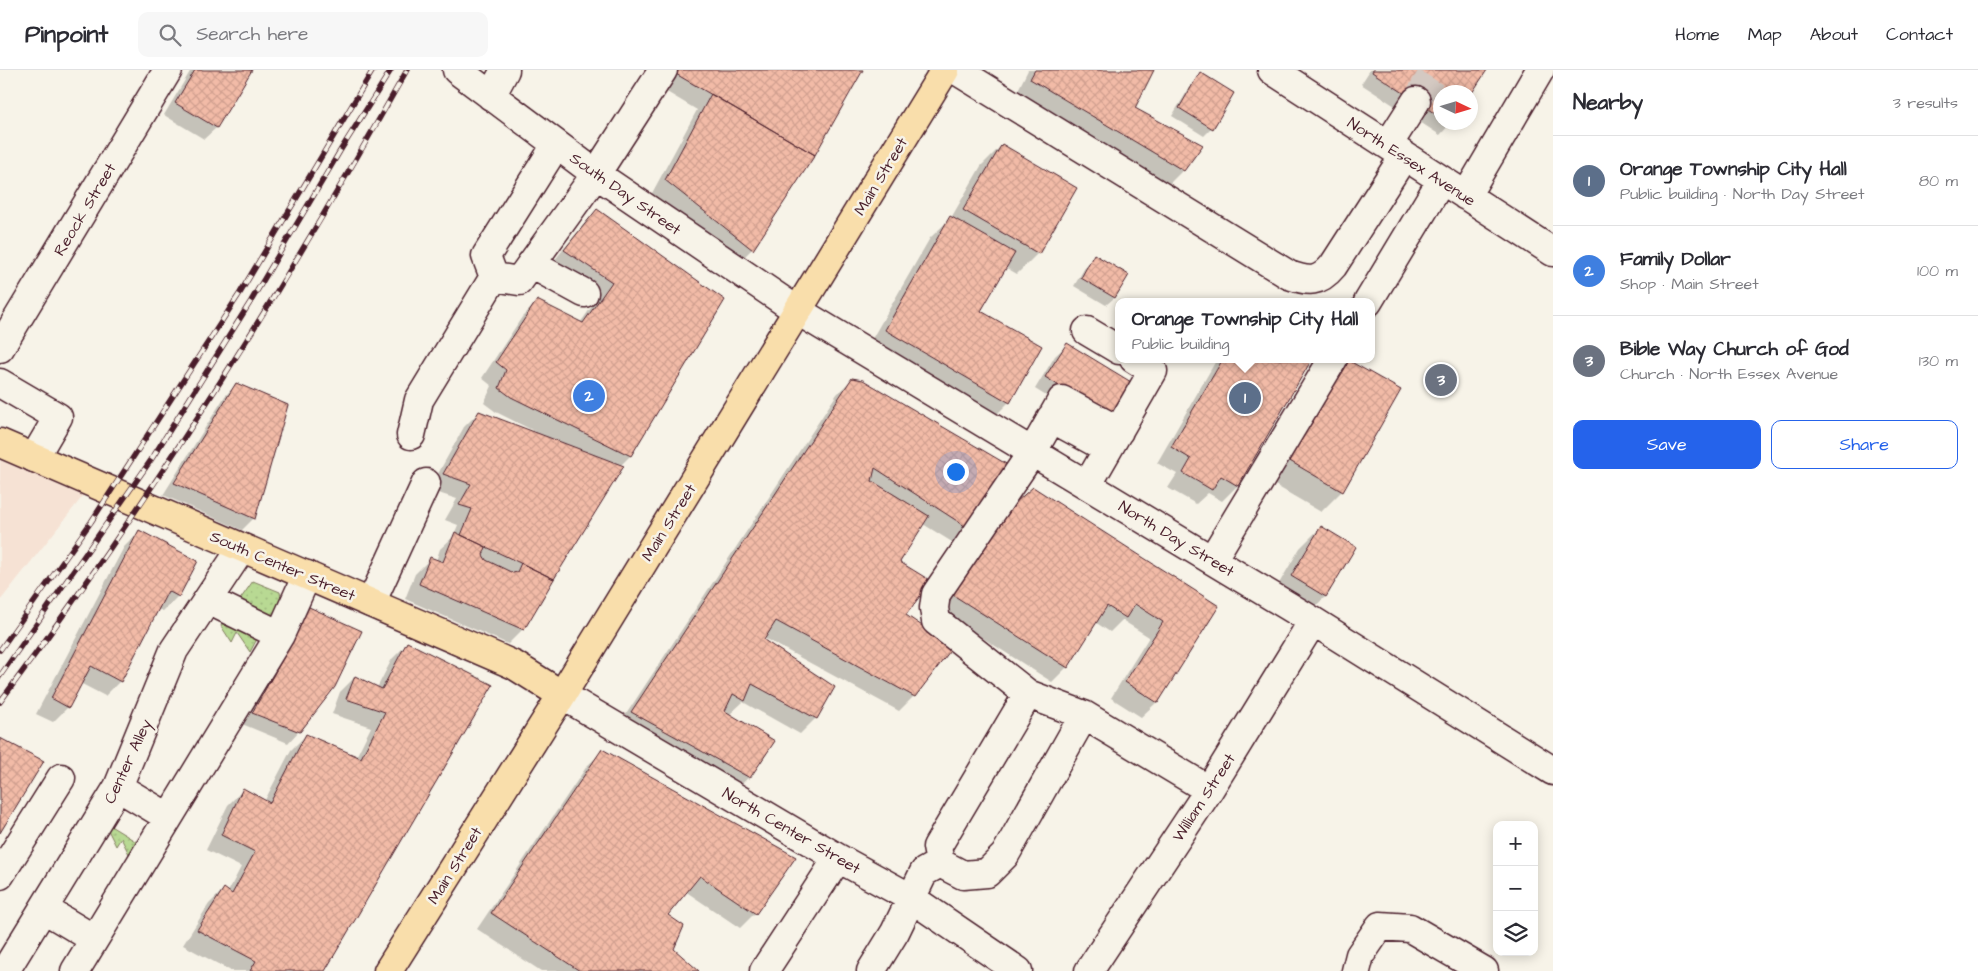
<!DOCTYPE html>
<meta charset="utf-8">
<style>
body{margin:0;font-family:"Architects Daughter",sans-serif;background:#f7f7f7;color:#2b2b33}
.controls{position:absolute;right:15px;bottom:15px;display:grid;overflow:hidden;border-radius:10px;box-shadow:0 2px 12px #0003}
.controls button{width:45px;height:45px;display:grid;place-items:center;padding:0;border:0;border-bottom:1px solid #e1e1e2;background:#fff;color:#2b2b33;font:25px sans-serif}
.compass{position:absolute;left:1433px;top:15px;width:45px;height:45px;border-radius:50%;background:#fff;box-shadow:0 2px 12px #0003;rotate:94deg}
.you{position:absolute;left:955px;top:401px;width:18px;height:18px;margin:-12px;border:4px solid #fff;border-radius:50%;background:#1a73e8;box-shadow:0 0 0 8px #1a73e833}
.badge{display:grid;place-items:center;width:32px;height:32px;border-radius:50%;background:#2563eb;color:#fff;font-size:16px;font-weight:700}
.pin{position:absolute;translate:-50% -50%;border:2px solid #fff;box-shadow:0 1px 5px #0006}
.popup{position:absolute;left:1115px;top:228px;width:260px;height:65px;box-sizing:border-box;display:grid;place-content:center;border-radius:10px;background:#fff;filter:drop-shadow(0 1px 4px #0005);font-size:16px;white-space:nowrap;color:#7c7c81}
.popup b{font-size:19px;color:#2b2b33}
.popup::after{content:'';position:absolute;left:50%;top:100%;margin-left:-10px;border:10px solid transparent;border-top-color:#fff}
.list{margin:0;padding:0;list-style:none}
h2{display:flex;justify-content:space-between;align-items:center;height:65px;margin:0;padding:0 20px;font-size:21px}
h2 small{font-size:16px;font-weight:400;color:#7c7c81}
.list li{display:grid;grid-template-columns:32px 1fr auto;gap:15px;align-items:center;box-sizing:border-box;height:90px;padding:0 20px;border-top:1px solid #e1e1e2}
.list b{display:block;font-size:19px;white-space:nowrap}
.list p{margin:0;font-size:16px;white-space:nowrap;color:#7c7c81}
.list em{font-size:16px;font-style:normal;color:#7c7c81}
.actions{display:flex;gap:10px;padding:15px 20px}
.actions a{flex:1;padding:11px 0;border:1px solid #2563eb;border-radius:10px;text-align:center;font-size:18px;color:#2563eb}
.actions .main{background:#2563eb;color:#fff}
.icon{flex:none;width:28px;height:28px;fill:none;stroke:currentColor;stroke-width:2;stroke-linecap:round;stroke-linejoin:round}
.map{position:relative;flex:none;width:1553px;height:901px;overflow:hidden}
header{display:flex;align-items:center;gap:30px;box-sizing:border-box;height:70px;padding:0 25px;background:#fff;border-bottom:1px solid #e1e1e2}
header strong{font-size:24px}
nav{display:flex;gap:28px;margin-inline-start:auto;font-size:18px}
.search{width:350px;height:45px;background:#f7f7f7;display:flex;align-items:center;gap:12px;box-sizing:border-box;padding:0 18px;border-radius:10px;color:#7c7c81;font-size:19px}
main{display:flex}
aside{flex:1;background:#fff}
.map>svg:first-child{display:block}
</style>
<header>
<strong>Pinpoint</strong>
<div class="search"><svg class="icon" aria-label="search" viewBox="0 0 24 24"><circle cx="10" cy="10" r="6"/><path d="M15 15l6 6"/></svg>Search here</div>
<nav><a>Home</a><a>Map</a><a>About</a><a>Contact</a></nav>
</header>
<main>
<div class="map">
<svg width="1553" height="901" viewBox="0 0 1553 901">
<defs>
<pattern id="green-dots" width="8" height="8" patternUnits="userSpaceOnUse" patternTransform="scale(1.25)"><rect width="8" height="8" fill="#b8d993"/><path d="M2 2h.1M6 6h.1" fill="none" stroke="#a0ba7f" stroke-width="1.8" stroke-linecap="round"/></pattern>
<pattern id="building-cross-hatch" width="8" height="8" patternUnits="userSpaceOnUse" patternTransform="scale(1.25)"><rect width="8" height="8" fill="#f2bba7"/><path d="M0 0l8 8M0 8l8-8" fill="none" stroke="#d1a090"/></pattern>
</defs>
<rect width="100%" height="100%" fill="#f7f3e8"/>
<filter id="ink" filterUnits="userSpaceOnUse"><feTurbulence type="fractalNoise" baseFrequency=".02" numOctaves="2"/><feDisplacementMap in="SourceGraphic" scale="10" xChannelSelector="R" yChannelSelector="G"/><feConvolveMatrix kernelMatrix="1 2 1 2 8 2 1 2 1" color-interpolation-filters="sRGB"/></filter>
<g filter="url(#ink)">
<path fill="#f6e2d4" d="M0 374 94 412 0 531Z"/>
<path fill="url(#green-dots)" stroke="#817c5f" d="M253 511 280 522 281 530 272 550 237 534Z
M223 552 257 569 250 582 237 563 232 573 221 556Z
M104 752 140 774 131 788 121 768 116 776Z"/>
<path fill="#0003" d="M191 0H251L216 58 204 69 164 45Z
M663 0H862L752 179 737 194 651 125 697 40 655 15Z
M1028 0H1153L1133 38 1201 75 1183 100 1167 116 1016 24Z
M1370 0H1486L1470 22H1440V52H1452L1440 65 1361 14Z
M1201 4 1212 58 1204 66 1172 46 1193 12Z
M1002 75 1075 119 1038 183 1017 204 1005 197 980 241 1041 276 1009 332 988 353 865 281 930 168 951 148 981 96Z
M597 141 723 231 630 386 620 396 523 559 508 574 405 529 415 504 430 489 436 491 440 479 453 467 458 455 445 450 457 429 429 420 464 357 479 342 536 363V362L496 342 484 333 492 316 482 308 522 247 537 232 580 253 598 228 550 196 582 156Z
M1094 186 1127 205 1114 228 1106 235 1074 216 1087 194Z
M1067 275 1102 361 1035 319 1055 286Z
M1217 289H1311L1237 416 1222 431 1208 423 1196 434 1168 418 1177 404 1157 393Z
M852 309 967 457 952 472 923 454 899 493 914 626 899 641 764 568 763 571 833 617 816 648 800 664 743 632 729 645 749 707 733 722 617 658 837 324Z
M1326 311 1342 421 1321 442 1268 411Z
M237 314 254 448 242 460 163 425 225 326Z
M1008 441 1217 536 1157 632 1141 647 1111 628 1149 567 1122 550 1110 562 1095 552 1067 597 1052 612 939 540Z
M1321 457 1354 478 1325 527 1304 547 1271 527 1300 478Z
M139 462 178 526 163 541 157 539 120 611 105 626 80 613 68 637 53 652 36 644 124 477Z
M309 539 299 661 288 673 242 654 272 601 297 550Z
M407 574 324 901H231L183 875 209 834 224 819 228 822 241 797 206 780 228 735 243 720 264 732 291 680 306 665 356 687 371 657 332 644 340 622 355 607 377 618 392 589Z
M603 681 755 843 740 858 685 821 666 845 672 880 698 901H541L477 859 587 696Z"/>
<path fill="url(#building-cross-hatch)" stroke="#4a1f2b" d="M195 0H252L217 58 175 33Z
M669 0H863L815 85Z
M1035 0H1154L1135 38 1203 75 1184 101 1030 9Z
M1373 0H1487L1470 26V22H1440V47L1372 2Z
M1200 2 1234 23 1213 59 1179 38Z
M711 24 815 85 753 180 665 110Z
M1002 74 1077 118 1039 184 963 140Z
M597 139 725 230 631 386 511 327 499 318 506 300 496 292 537 230 583 253 612 212 564 180Z
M950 146 1015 183 981 241 1042 276 1010 333 885 260Z
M1094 184 1129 205 1115 228 1081 208Z
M1067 273 1136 315 1114 350 1045 307Z
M1223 289H1312L1238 416 1221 406 1212 420 1183 403 1191 389 1171 377Z
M1346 289 1401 320 1343 422 1288 390Z
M852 308 863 310 1008 395 968 458 875 398 872 411 929 446 900 492 931 511 906 545 953 577 915 627 776 551 764 570 835 617 817 649 752 614 745 631 733 624 725 641 775 671 750 708 631 642Z
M236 313 288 335 255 449 174 413Z
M479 341 624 396 554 509 461 465 472 439 459 435 471 414 443 404Z
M1033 417 1219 536 1158 633 1125 612 1163 552 1135 534 1126 548 1107 536 1068 598 953 525 1007 440Z
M1321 456 1356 477 1326 527 1291 506Z
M139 460 198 491 179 527 168 521 121 612 91 596 69 638 51 628Z
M455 462 486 477 483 485 486 490 513 503 517 502 521 493 554 509 524 560 419 514 430 487 443 492Z
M309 537 362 561 335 617 300 662 252 643 283 588Z
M407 572 493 615 325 901H250L256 891 197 860 224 818 232 824 255 782 221 765 243 718 270 733 306 664 361 688 385 642 346 629 355 606 382 619Z
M0 668 44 691 0 763Z
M602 679 796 787 756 844 700 806 668 845 684 856 674 879 699 901H580L491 843Z"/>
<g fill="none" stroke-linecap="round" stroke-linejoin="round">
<path stroke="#d4c9c2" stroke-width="28" stroke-dasharray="28 14" stroke-linecap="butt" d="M1416 31 1435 0"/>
<defs>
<path id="minor" d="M457 0 596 104 798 241 1313 551 1553 701
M956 0 1289 205C1309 212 1319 213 1333 196L1404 86
M1272 0 1553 182
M491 26 505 0
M556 75 486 186 494 207 519 211 596 104 663 0
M1388 75 1416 31
M1466 126 1540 0
M531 194 584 223
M1368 232 1441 111
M1087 261 1119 280
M0 278 168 0
M0 313 58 347 34 388
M1051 348 1108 379
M1119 361 1062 330 1033 381 936 524 934 538 936 551 1028 624 1084 645 1209 720
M411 365 419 330 494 207
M1088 414 1153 301 1134 289
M1212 490 1333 289
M208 530 280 565
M371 533 426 413
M1028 624 937 777 940 793 963 805 987 803 1005 785 1084 645
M562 625 838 788 911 828 1018 901
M118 717 168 747
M0 805 61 708
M44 839 94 869
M5 901 118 717 174 580 242 478
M75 901 280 565 307 505
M764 901 838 788
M871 901 895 862 924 802 940 793
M1089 901 1209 720 1313 551
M1356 901 1360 885 1380 856 1410 858 1484 901"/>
<path id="major" d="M0 373 514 595 562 625
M388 901 562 625 945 0"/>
</defs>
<use href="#minor" stroke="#4a1f2b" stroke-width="31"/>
<use href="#major" stroke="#4a1f2b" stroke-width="31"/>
<use href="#minor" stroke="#f7f3e8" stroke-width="28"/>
<use href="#major" stroke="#f9deab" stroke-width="28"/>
<defs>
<path id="rail" d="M0 580 91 452 240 223 373 0
M0 606 151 390 251 231 340 81 391 0
M0 632C150 431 284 218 407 0"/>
</defs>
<use href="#rail" stroke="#4a1f2b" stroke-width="5.5"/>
<use href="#rail" stroke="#f7f3e8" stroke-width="4" stroke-dasharray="11" stroke-linecap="butt"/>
</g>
</g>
<g text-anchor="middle" stroke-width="5" stroke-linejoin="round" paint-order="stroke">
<g font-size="16" fill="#4a1f2b" stroke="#f7f3e8">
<text transform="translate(1412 91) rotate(33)" y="6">North Essex Avenue</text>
<text transform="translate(880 106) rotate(-59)" y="6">Main Street</text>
<text transform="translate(626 123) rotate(35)" y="6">South Day Street</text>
<text transform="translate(84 139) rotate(-59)" y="6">Reock Street</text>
<text transform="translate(668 452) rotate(-58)" y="6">Main Street</text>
<text transform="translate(1177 468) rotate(31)" y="6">North Day Street</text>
<text transform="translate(283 495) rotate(23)" y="6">South Center Street</text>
<text transform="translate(127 691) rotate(-65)" y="6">Center Alley</text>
<text transform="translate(1203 727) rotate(-57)" y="6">William Street</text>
<text transform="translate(792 760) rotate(30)" y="6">North Center Street</text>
<text transform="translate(454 795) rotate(-58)" y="6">Main Street</text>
</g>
</g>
</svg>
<div class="controls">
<button>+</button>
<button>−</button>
<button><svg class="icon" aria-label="layers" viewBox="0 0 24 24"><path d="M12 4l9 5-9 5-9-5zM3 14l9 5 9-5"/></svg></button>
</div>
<svg class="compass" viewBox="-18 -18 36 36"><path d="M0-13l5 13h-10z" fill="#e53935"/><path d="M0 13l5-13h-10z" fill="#7c7c81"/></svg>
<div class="you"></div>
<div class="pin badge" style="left:1245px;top:328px;background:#5c6f8a">1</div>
<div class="popup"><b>Orange Township City Hall</b>Public building</div>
<div class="pin badge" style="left:589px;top:326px;background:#3f7fe0">2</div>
<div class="pin badge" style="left:1441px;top:310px;background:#6b7280">3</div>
</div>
<aside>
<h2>Nearby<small>3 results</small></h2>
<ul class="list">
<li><span class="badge" style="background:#5c6f8a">1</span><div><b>Orange Township City Hall</b><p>Public building · North Day Street</p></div><em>80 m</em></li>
<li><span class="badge" style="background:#3f7fe0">2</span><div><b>Family Dollar</b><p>Shop · Main Street</p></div><em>100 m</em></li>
<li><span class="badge" style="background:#6b7280">3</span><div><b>Bible Way Church of God</b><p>Church · North Essex Avenue</p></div><em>130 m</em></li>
</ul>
<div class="actions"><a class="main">Save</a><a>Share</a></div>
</aside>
</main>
